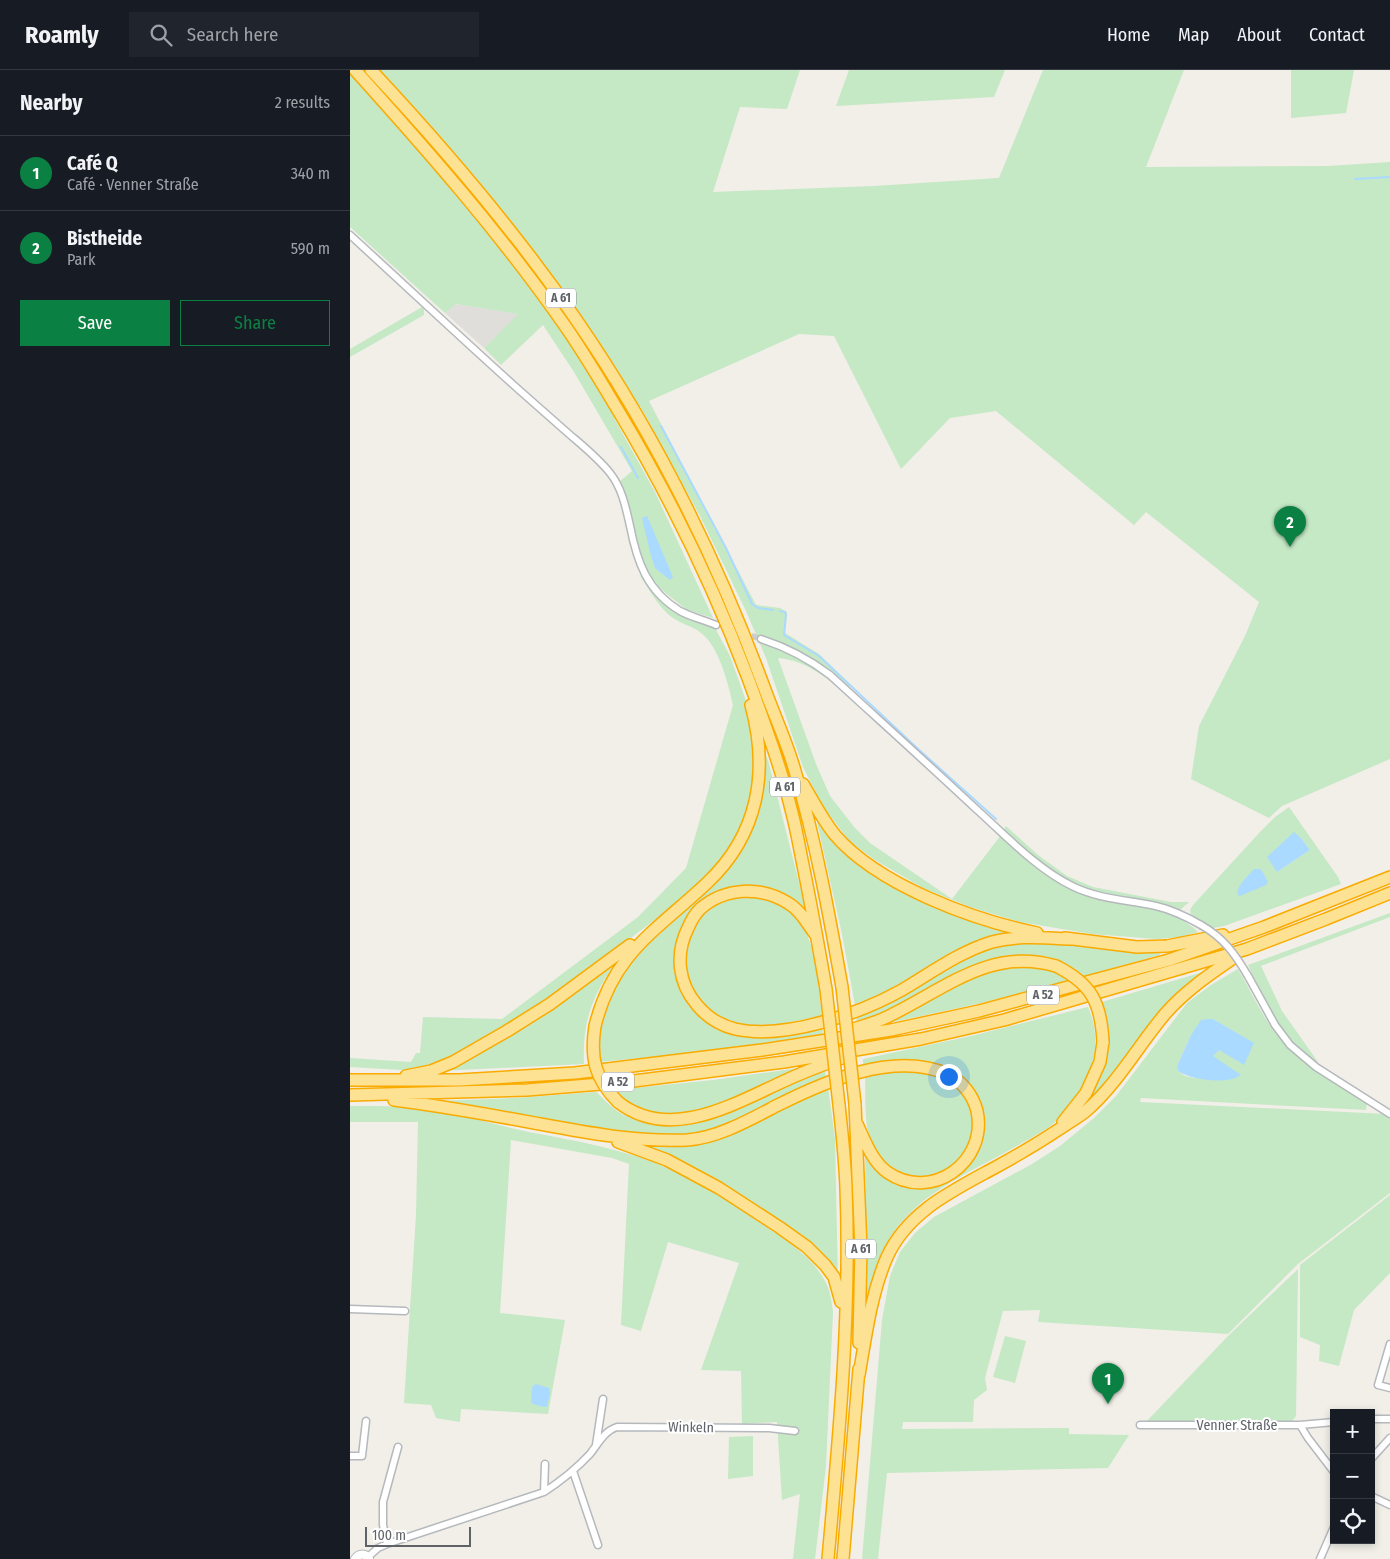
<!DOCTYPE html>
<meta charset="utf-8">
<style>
body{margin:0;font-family:"Fira Sans Condensed",sans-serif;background:#20242c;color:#f1f3f6}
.controls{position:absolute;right:15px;bottom:15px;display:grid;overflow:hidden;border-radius:0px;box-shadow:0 2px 8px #0003}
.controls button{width:45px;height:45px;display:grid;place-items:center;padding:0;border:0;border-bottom:1px solid #363941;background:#171b24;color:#f1f3f6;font:25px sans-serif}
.scale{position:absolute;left:15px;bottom:12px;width:106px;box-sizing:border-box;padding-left:5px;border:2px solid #5f6368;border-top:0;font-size:14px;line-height:18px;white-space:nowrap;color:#5f6368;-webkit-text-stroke:4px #fff;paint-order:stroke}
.you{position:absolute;left:598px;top:1006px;width:18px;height:18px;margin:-12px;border:4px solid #fff;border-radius:50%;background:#1a73e8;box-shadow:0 0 0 8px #1a73e833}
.badge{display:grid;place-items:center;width:32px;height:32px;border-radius:50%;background:#0b8043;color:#fff;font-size:16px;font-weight:700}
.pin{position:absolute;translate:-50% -41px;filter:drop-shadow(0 1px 2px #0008)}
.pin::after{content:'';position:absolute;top:26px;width:18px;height:15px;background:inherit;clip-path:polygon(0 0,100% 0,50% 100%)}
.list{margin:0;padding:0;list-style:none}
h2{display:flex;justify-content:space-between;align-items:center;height:65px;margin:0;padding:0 20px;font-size:21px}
h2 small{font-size:16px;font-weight:400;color:#9ea1a6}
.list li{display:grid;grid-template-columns:32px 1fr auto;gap:15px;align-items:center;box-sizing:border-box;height:75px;padding:0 20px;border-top:1px solid #363941}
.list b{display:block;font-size:19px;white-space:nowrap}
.list p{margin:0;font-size:16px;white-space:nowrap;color:#9ea1a6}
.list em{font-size:16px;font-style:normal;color:#9ea1a6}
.actions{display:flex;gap:10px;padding:15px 20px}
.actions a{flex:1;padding:11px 0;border:1px solid #0b8043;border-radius:0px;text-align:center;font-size:18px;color:#0b8043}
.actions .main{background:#0b8043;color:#fff}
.icon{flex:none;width:28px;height:28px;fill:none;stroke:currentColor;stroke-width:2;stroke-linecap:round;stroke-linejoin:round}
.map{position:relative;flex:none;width:1040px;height:1489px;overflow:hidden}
header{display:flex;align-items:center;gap:30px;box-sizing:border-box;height:70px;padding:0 25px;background:#171b24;border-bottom:1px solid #363941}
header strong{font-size:24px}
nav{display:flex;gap:28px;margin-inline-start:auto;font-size:18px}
.search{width:350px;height:45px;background:#20242c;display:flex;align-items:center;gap:12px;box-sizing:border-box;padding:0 18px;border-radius:0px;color:#9ea1a6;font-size:19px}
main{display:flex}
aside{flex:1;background:#171b24}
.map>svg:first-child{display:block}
</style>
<header>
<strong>Roamly</strong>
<div class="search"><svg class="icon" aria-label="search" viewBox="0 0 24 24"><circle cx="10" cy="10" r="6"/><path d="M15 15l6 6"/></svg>Search here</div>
<nav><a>Home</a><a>Map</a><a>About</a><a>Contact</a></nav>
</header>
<main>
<aside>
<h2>Nearby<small>2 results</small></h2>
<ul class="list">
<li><span class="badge">1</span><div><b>Café Q</b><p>Café · Venner Straße</p></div><em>340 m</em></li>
<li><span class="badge">2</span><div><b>Bistheide</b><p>Park</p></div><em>590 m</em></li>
</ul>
<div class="actions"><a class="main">Save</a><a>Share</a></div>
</aside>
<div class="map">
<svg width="1040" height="1489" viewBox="0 0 1040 1489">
<rect width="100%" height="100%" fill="#f1efe8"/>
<path fill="#e0deda" d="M105 234 169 244 134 278 95 243Z"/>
<path fill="#c5e8c5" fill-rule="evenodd" d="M0 0H450L437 39 390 37 363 122 524 116 649 108 693 0H834L796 97 978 96 1040 92V689L932 736 919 748 841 709 849 656 895 566 909 532 796 442 784 455 646 341 600 348 551 399 484 266 449 264 299 331 406 535 430 538 437 542 435 563 469 584 501 615 494 623C475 606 454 590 428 588L466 694 480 726 505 758 520 773 602 829 651 765C678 788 705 816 740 827 775 838 820 834 848 862L830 867 807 869 742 864 670 852 623 838 573 818 525 790 500 772 472 735 453 697 416 588 396 541 350 446 290 336 264 348 305 422 363 548 337 540 308 517 297 502 287 475 281 444 268 413 282 401 224 302 193 255 151 295 134 278 168 244 106 234 95 243 0 157Z
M499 0H655L644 27 486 36Z
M941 0H1004L996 43 941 48Z
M72 237 74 239V245L0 287V279Z
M289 504 324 540 336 547 365 558 380 586 395 628 402 666 404 704 395 747 382 773 364 799 348 815 323 836 241 898 187 936 111 982 94 990 69 999 52 1000 0 997V988L61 992 66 983H70L73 947 152 949 288 847 336 798 383 635C378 613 369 576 350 562 340 555 328 553 319 545 307 534 298 518 289 504Z
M413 679 418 690 459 852 406 819 345 839 329 911 379 959 472 956 473 965 333 984 249 992 246 969 267 906 395 770Z
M939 737 988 807 991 814 874 856 864 858 841 845 840 840 843 835 910 762 925 747ZM951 768 960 780 927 802Z
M465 743 505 789 668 862 609 881 523 928 505 935 492 864Z
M656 756 688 785 717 806 743 817 821 832H839L830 840C816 837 803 832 789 829 763 825 738 821 715 809 692 796 673 778 653 761Z
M400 825C414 828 429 832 440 841 467 862 468 915 472 946L431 954 409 956 392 955 371 950 352 935 335 906 336 874 342 859 353 844 367 833 381 827Z
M1040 843V847L911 896 932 941 968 992C931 973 914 931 898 895Z
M710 871 750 879 809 882 810 885 734 906C703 882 676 882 639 891L530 944 507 953 506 944 620 883 662 872Z
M264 892 265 893C242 927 232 952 234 994L89 1001Z
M666 893 704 900 717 911 627 934 519 957 614 908Z
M888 899C903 925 916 956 938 977 961 1000 989 1015 1017 1032L1016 1040 791 1028 790 1032 1036 1044 1040 1047V1123L948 1194 878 1264 688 1252 690 1240 653 1241 635 1308 637 1320 624 1330 623 1352H553L552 1359 719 1358V1364L779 1365 758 1398 537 1403 528 1489H512L532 1250 540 1206 550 1182 565 1163 584 1147 682 1094 710 1076 744 1048 766 1026 837 933 861 915ZM863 949 903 973 869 979 844 1008 835 1006 828 1001 827 996 841 965 852 950Z
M853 902 833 917 818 934 753 1018 727 1044 758 973 759 960 752 932Z
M738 937C746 955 748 977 741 996 735 1014 726 1031 713 1045 702 1057 686 1065 672 1073 635 1095 592 1112 560 1143 548 1154 536 1171 530 1187 526 1200 523 1214 517 1226L515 1082 557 1112 610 1099 630 1049 600 1002 513 997V989L621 966Z
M456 997 388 1030 348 1042 318 1046 285 1038 272 1028 265 1020 363 1010Z
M475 1000 476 1008 401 1045 346 1066 288 1067 84 1031 165 1028 246 1022C253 1028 260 1036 267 1041 288 1055 314 1056 337 1053Z
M572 1000C581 1003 592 1006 600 1012 621 1027 630 1057 618 1080 616 1084 611 1088 608 1091 590 1107 566 1113 545 1099 537 1094 530 1089 525 1081 513 1059 516 1031 515 1006L528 1001Z
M478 1017 485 1069 488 1212 445 1165 280 1073 323 1075Z
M0 1036C26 1036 53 1035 79 1040 113 1045 146 1055 179 1062 226 1071 274 1079 318 1098 347 1110 377 1131 403 1148 431 1167 467 1187 479 1220 481 1227 482 1235 483 1242L476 1396 465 1489H443L450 1424 432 1430 427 1352 392 1354 391 1301 351 1300 389 1193 318 1172 291 1261 271 1255 279 1094 262 1088 161 1070 150 1243 215 1250 198 1344 111 1339 110 1352 86 1348 81 1335 54 1333 66 1145 68 1052H0Z
M1040 1125V1203L1004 1240 989 1296 969 1291 970 1275 950 1267V1195Z
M948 1199 946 1346 942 1351 796 1352 879 1265Z
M655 1266 676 1271 665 1313 643 1307Z
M403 1366V1406L378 1409 379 1367Z"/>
<path fill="#aadaff" d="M297 446 323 507 320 510 305 498 300 482 292 448Z
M944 762 951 768 960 780 927 802 917 787Z
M904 799H911L918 812 916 815 890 826 887 824C888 814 898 806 904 799Z
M858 949H863L904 973 894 995 869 980 863 986 891 1005C877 1015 841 1010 828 1001L827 996 841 965 851 950Z
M186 1314 199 1318 200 1323 197 1337 189 1336 181 1333 182 1317Z"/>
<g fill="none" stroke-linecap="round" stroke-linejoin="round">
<path stroke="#aadaff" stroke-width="2" d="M1005 109 1040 107
M311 356 376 478 402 534 408 538 423 540
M271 377 288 408
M430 541 435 542 436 545 434 565 469 586 567 678 646 749"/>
<path stroke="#ccccc8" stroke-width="6" stroke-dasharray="6 3" stroke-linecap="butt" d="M393 563 411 569"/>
<defs>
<path id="minor" d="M0 165C56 216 111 268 168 319 185 334 202 349 219 364 233 376 248 388 260 403 272 418 276 438 280 456 287 492 297 521 330 541 341 547 354 550 366 555
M411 569C436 577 459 589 480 605 528 649 577 693 625 738 654 764 687 799 722 816 748 829 778 830 806 836 823 840 837 847 851 855
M898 906 925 955 940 975 966 997 1040 1044
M0 1239 55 1241
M1040 1274 1028 1315 1040 1318
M1021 1349H1040
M790 1355H950L984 1352
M950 1355 958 1368 984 1402
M246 1375 253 1329
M0 1386H12L16 1351
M1021 1389 1040 1368
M223 1401 248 1475
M194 1422 195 1394
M1021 1426 1040 1435
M37 1474 33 1455V1432L48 1377
M18 1487 28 1478 37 1474 194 1422C211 1411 226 1399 240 1384 248 1374 254 1361 267 1357L419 1358 445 1361
M970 1489 984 1457"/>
<path id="tertiary" d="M5 1489C9 1483 16 1483 19 1489"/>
<path id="motorway" d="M5 0C78 81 150 163 213 253 233 281 251 312 269 342 320 427 363 515 398 608 414 652 431 697 442 743 447 762 450 781 454 800 462 840 469 879 476 919
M21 0C94 78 164 160 225 248 304 362 366 487 414 617 424 645 437 672 445 701 466 772 479 844 492 917
M453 714C463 731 472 749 485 765 528 815 623 850 687 863
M465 864C457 853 450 840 438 833 411 816 375 817 350 839 345 844 341 851 338 858 325 884 328 913 347 935 357 947 369 955 385 959 434 970 509 944 552 920 581 903 609 882 642 872 668 865 695 868 721 869
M715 868 787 877 817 876 873 865
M245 956C263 883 306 861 357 813 409 764 419 701 401 635
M497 961C513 956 529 952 543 944 597 917 643 877 706 896
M56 1006 81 1001 103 992 157 961 200 934 280 875
M0 1010H109L225 1003 412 980 541 960 629 941 819 890 914 857 1040 807
M0 1025 177 1020 276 1012 434 992 571 969 654 950 897 879 976 849 1040 823
M44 1030C93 1036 141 1045 190 1054 238 1063 287 1072 337 1070 368 1068 401 1049 428 1035 476 1011 544 981 597 1004 612 1011 623 1025 627 1041 638 1092 581 1133 537 1102 522 1091 515 1071 507 1054
M268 1032C319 1072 382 1035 432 1012 451 1003 472 995 492 988
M505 1034 511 1178 509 1273
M713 1052 736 1023 750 992 753 972
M268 1072 317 1090 369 1118 429 1157 457 1177 475 1195 484 1207 491 1232
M509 1305C516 1265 521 1224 537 1187 558 1141 604 1120 646 1097 668 1085 690 1072 711 1058 719 1052 729 1047 736 1041 768 1013 788 976 815 944 835 921 860 904 885 887
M478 1489C489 1366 501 1241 496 1118 495 1090 492 1062 489 1035
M493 1489 509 1299"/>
</defs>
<use href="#minor" stroke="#b5b8bc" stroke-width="9"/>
<use href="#tertiary" stroke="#b5b8bc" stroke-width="10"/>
<use href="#motorway" stroke="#f9ab00" stroke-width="14"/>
<use href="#minor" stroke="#fff" stroke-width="6"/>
<use href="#tertiary" stroke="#fff" stroke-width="8"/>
<use href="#motorway" stroke="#fde293" stroke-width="11"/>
<defs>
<path id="minor-bridge" d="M851 855C874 868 885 884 898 906"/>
<path id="motorway-bridge" d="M706 896C742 914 751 933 753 972
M492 917 505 1034
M476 919 489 1035
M245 956C240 988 245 1009 268 1032"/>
</defs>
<use href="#minor-bridge" stroke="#b5b8bc" stroke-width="9" stroke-linecap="butt"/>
<use href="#motorway-bridge" stroke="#f9ab00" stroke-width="14" stroke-linecap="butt"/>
<use href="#minor-bridge" stroke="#fff" stroke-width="6"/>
<use href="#motorway-bridge" stroke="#fde293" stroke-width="11"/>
</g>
<g text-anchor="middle" stroke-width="4" stroke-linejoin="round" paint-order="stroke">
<g fill="#fff" stroke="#8f9295" stroke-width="1">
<rect x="196" y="218.5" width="30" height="19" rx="4"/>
<rect x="420" y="707.5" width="30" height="19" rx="4"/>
<rect x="677" y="915.5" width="32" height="19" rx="4"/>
<rect x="252" y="1002.5" width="32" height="19" rx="4"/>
<rect x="496" y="1169.5" width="30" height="19" rx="4"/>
</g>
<g font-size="12" font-weight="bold" fill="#5f6368">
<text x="211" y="232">A 61</text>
<text x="435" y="721">A 61</text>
<text x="693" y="929">A 52</text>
<text x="268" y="1016">A 52</text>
<text x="511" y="1183">A 61</text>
</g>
<g font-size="14" fill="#5f6368" stroke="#fff">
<text x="887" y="1360">Venner Straße</text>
<text transform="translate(341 1357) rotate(1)" y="5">Winkeln</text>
</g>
</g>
</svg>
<div class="controls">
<button>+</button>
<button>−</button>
<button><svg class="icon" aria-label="locate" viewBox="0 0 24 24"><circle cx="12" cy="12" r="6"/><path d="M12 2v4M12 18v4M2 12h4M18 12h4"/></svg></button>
</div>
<div class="scale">100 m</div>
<div class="you"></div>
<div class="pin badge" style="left:758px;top:1334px">1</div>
<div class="pin badge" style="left:940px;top:477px">2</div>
</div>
</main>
